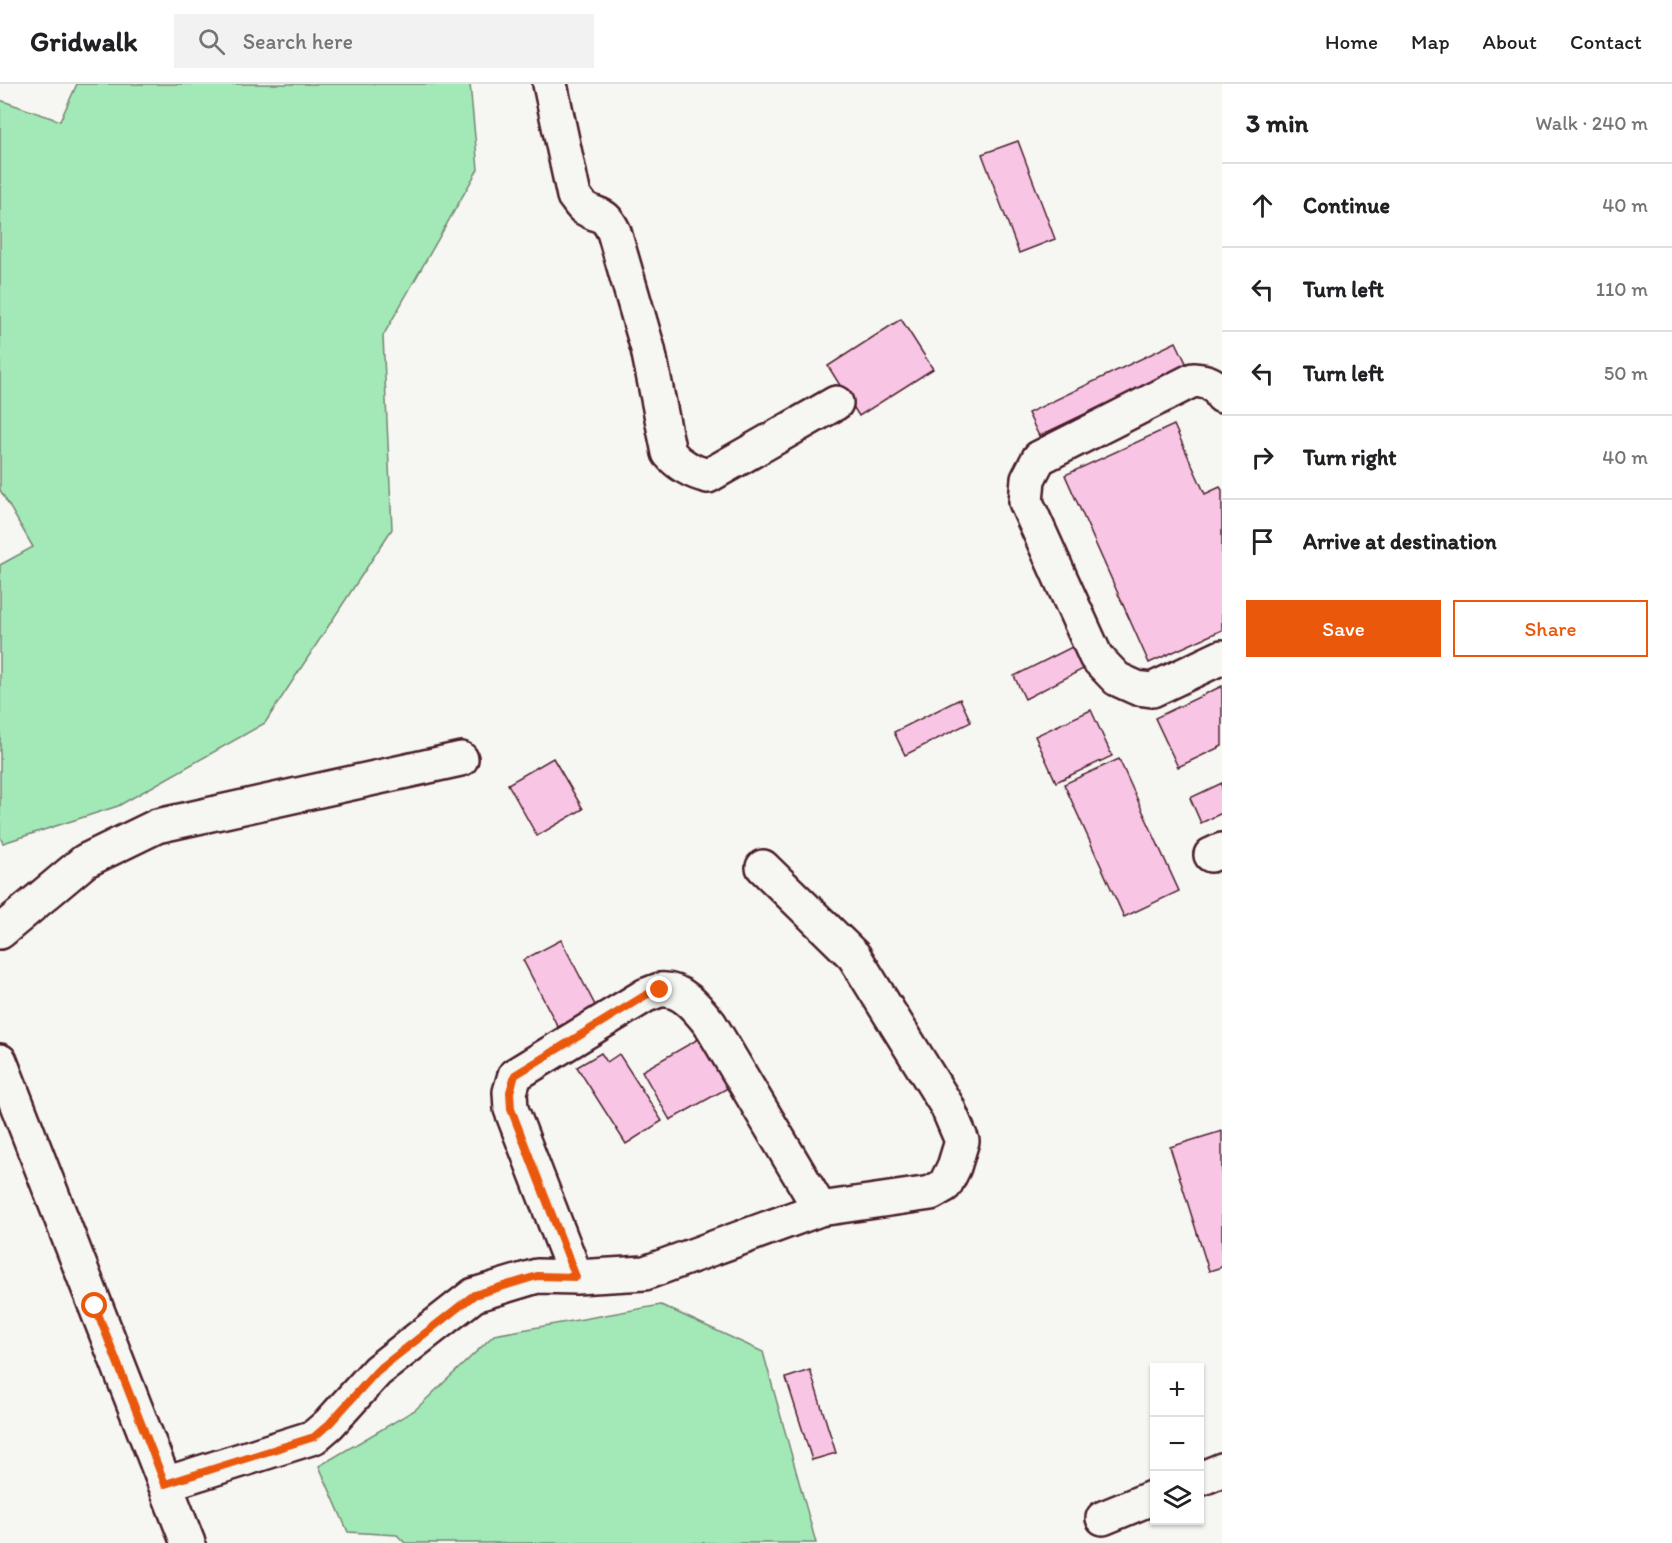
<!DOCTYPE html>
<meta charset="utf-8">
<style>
body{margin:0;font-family:Itim,sans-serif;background:#f2f2f2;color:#202124}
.controls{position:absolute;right:18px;bottom:18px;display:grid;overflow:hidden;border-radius:0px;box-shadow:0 2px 4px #0004}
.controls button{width:54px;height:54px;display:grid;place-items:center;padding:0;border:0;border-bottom:2px solid #e0e0e0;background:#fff;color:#202124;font:30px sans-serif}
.stop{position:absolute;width:18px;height:18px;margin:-14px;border:4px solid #ea580c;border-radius:50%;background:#fff}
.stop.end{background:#ea580c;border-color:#fff;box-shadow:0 2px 6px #0008}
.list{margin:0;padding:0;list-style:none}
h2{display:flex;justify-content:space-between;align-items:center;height:78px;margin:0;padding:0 24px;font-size:26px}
h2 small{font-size:20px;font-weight:400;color:#757577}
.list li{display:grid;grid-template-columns:39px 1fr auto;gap:18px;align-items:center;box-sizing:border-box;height:84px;padding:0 24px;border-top:2px solid #e0e0e0}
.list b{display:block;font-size:22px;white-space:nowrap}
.list em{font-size:20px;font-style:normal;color:#757577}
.actions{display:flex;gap:12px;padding:18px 24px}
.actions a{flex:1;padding:14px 0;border:2px solid #ea580c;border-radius:0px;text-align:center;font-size:21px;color:#ea580c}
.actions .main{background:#ea580c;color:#fff}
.icon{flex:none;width:33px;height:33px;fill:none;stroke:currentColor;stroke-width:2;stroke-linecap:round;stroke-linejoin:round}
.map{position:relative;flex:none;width:1222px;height:1459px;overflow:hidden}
header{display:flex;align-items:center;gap:36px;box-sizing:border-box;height:84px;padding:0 30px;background:#fff;border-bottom:2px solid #e0e0e0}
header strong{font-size:28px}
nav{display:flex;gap:33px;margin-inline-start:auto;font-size:21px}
.search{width:420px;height:54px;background:#f2f2f2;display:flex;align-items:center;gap:15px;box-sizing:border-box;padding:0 21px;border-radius:0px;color:#757577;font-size:22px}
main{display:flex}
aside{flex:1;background:#fff}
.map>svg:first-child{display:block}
</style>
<header>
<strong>Gridwalk</strong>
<div class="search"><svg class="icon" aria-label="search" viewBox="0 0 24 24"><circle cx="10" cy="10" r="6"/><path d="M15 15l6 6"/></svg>Search here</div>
<nav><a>Home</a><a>Map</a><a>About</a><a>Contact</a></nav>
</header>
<main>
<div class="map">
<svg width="1222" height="1459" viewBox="0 0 1222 1459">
<rect width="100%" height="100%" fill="#f6f6f2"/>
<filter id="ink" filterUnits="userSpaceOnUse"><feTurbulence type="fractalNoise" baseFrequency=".0167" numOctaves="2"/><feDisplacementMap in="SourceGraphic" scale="12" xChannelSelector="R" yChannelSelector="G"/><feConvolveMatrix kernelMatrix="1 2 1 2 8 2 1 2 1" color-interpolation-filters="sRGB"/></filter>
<g filter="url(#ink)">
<path fill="#a2e9b7" stroke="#768471" stroke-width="1.5" d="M77 0H470L478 85 383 252 392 445 265 639 118 722 3 759 0 753V481L33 463 0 406V16L60 37Z
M661 1221 763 1268 816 1459H405L397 1451 348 1448 319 1382 415 1326 494 1251Z"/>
<path fill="#f8c5e4" stroke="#4a1f2b" stroke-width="1.5" d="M1018 57 1055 155 1019 169 982 70Z
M901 235 933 285 859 332 828 282Z
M1176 258 1187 281 1039 352 1028 329Z
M1174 341 1205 410 1220 403 1222 406V546L1149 579 1065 391Z
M1080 559 1091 581 1025 615 1014 592Z
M1222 602V662L1178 683 1155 634Z
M960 615 971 638 905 671 894 648Z
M1091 626 1112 672 1056 698 1035 652Z
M553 674 583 725 537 752 508 700Z
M1119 675 1179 807 1124 833 1064 700Z
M1222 699V729L1201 739 1190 714Z
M561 856 596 923 558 943 523 876Z
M707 950 735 1000 670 1036 642 987Z
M601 969 607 978 619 970 662 1037 626 1060 577 983Z
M1222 1047V1183L1209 1187 1170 1063Z
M810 1286 836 1369 812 1376 786 1294Z"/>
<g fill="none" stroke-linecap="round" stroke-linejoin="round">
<defs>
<path id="minor" d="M550 0 574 112C577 115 580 121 584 124 600 134 604 127 614 148L648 265 669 369C680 382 692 388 708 392L836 319
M1222 312C1216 299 1206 297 1193 296L1039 374 1028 395 1026 418 1096 573 1117 595 1137 604 1152 606 1222 573
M1211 771 1222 766
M0 848 85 777 157 742 461 675
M0 977 188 1459
M576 1193 511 1025 510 1008 515 991 646 911C650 910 656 907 660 906 682 904 698 925 710 940L820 1125
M1200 1395 1222 1386
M165 1400 314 1353 329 1340 377 1287 474 1211 537 1192 576 1193 645 1189 820 1125 931 1109 945 1101 954 1083 962 1057 947 1022 854 872 763 783
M1103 1434 1154 1413"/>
</defs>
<use href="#minor" stroke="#4a1f2b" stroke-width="38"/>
<use href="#minor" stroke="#f6f6f2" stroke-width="33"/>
</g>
</g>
<g fill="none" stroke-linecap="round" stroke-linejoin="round" filter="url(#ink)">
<path stroke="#ea580c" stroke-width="8" d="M95 1222 165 1400 314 1353 329 1340 377 1287 474 1211 537 1192 576 1193 511 1025 510 1008 515 991 646 911 660 906"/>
</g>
</svg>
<div class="controls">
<button>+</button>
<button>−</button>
<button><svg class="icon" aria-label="layers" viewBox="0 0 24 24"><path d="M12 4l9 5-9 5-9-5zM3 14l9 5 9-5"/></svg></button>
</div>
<div class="stop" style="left:95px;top:1222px"></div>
<div class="stop end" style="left:660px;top:906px"></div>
</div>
<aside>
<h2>3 min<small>Walk · 240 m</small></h2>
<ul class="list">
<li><svg class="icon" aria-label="ahead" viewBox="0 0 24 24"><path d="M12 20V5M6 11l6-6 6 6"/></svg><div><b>Continue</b></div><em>40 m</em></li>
<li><svg class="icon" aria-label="left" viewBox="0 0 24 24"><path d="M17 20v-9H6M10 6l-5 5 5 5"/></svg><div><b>Turn left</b></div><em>110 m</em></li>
<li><svg class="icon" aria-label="left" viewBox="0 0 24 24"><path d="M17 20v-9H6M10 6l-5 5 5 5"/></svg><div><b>Turn left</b></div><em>50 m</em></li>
<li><svg class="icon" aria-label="right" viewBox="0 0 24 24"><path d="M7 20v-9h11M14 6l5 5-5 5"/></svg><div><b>Turn right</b></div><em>40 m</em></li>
<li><svg class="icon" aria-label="arrive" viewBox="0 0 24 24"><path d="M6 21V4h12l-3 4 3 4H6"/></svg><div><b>Arrive at destination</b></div></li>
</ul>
<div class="actions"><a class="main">Save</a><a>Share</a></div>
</aside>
</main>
